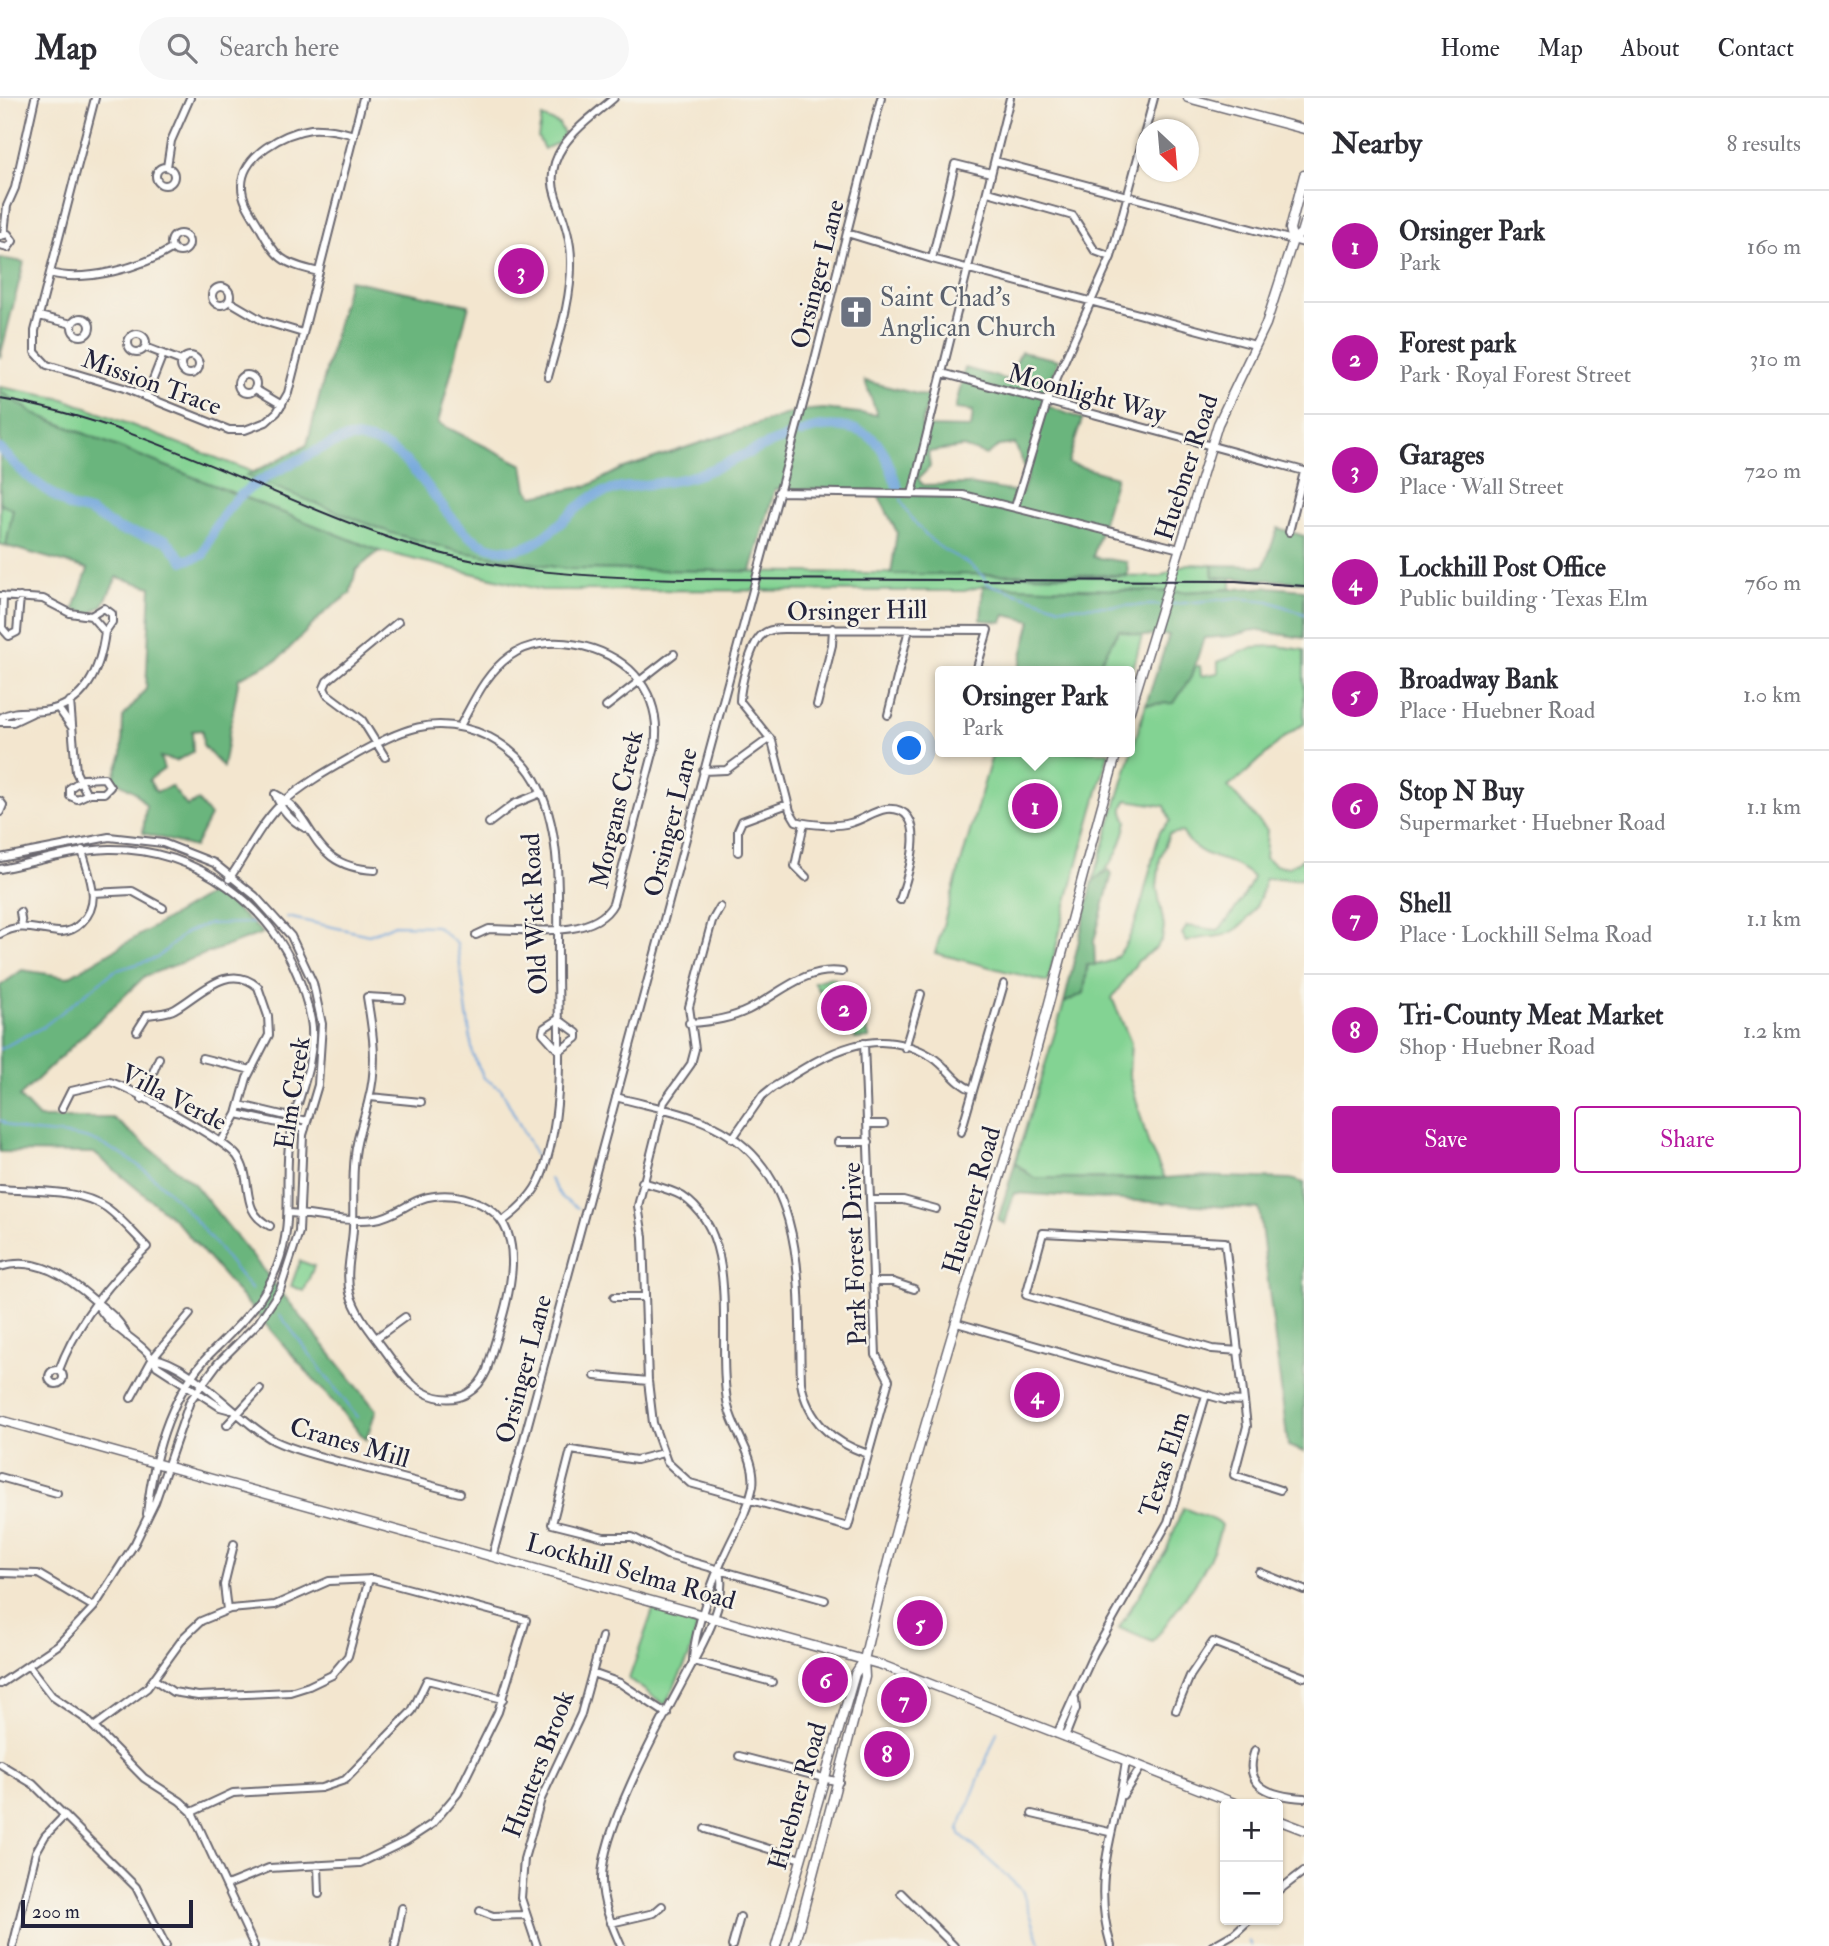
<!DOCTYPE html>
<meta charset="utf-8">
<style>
body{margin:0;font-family:"IM FELL Double Pica",serif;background:#f7f7f7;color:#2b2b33}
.controls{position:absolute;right:21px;bottom:21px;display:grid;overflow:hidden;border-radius:7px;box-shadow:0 2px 5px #0004}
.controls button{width:63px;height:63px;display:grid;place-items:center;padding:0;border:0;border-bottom:2px solid #e1e1e2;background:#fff;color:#2b2b33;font:35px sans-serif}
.compass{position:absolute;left:1136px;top:21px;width:63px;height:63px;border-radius:50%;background:#fff;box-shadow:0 2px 5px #0004;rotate:154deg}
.scale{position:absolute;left:21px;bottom:18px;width:172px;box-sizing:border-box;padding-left:7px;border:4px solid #22223b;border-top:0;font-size:19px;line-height:24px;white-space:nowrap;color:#22223b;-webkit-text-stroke:5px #f7f3e8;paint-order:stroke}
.you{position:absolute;left:910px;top:651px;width:24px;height:24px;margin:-18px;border:5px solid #fff;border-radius:50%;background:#1a73e8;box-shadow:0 0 0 10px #1a73e833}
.badge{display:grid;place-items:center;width:46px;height:46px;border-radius:50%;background:#b5179e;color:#fff;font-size:23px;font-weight:700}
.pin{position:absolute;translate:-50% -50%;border:4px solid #fff;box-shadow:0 2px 7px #0006}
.popup{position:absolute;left:935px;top:568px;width:200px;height:91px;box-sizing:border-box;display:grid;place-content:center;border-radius:7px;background:#fff;filter:drop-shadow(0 2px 5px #0005);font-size:23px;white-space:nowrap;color:#7c7c81}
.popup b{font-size:26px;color:#2b2b33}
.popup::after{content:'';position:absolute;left:50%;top:100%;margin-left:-14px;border:14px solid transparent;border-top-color:#fff}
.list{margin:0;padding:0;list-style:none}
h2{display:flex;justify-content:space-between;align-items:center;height:91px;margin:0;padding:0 28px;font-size:30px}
h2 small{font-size:23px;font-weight:400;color:#7c7c81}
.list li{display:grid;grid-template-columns:46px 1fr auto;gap:21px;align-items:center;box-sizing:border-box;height:112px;padding:0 28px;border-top:2px solid #e1e1e2}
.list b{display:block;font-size:26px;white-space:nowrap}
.list p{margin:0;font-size:23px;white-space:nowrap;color:#7c7c81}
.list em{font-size:23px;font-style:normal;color:#7c7c81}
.actions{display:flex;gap:14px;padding:21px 28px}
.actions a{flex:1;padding:16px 0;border:2px solid #b5179e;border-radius:7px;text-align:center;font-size:24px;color:#b5179e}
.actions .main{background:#b5179e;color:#fff}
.icon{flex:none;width:38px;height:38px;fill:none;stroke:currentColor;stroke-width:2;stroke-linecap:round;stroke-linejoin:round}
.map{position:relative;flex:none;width:1304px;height:1848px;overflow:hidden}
header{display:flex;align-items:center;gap:42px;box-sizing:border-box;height:98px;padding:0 35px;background:#fff;border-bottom:2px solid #e1e1e2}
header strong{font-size:33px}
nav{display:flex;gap:38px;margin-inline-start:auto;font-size:24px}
.search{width:490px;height:63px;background:#f7f7f7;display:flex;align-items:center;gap:18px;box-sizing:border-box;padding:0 24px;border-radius:38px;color:#7c7c81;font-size:26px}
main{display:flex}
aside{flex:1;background:#fff}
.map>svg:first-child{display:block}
</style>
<header>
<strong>Map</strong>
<div class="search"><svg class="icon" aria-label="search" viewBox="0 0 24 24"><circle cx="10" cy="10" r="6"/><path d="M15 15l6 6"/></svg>Search here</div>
<nav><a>Home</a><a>Map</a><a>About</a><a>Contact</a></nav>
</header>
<main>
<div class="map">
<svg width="1304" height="1848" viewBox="0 0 1304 1848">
<rect width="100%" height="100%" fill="#f7f3e8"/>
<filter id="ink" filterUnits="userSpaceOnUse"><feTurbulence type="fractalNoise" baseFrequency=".0143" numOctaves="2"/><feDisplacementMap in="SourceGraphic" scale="14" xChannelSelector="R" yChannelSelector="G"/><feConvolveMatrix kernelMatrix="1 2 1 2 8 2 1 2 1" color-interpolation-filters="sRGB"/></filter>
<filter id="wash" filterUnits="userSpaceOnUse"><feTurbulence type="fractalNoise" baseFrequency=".00686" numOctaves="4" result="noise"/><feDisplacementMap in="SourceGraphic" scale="28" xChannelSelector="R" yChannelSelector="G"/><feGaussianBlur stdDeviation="1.57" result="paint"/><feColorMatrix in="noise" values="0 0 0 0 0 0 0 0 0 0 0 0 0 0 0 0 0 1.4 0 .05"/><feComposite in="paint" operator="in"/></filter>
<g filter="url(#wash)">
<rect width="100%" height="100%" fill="#f3e6cf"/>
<path fill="#83d393" stroke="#527a67" stroke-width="2" d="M542 19 559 26 564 36 558 45 544 51 538 39Z
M0 289 64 301 253 374 247 377 457 453 568 471 1159 479 1187 466 1212 467 1213 479 1231 480V491L1184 494 983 488 964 493 542 492 379 453 35 316 0 293Z
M0 406 13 411 6 448 0 446Z
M1114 531 1142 538 1130 582V573H1019Z
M1277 548 1304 552V626C1275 642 1256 670 1228 689L1267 732 1265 760 1275 767 1289 769 1304 760V779C1291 784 1279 778 1265 781 1261 805 1246 834 1219 838 1207 840 1199 839 1187 844L1182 836 1187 828 1218 832C1228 824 1250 791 1253 779 1227 755 1202 766 1182 734L1169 736 1160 761 1157 789 1164 829 1162 841 1156 850 1138 863 1112 900 1131 945 1129 976 1149 1048 1165 1080H1034L1015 1065 1064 905 1084 895 1088 866C1099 867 1110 866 1118 857 1139 835 1150 765 1160 733L1170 723 1165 708 1127 702C1121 709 1122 715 1127 723 1122 747 1114 768 1093 783L1146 606 1174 605 1195 568H1200L1201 578 1218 575V564L1253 549Z
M993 654H1109L1067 803 1048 884 935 855Z
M831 879 840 884C839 905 865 915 869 940L855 941 854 925 829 908 814 884Z
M300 1163 314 1168 304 1193 291 1188Z
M1183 1410 1217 1423 1221 1427C1213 1471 1177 1509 1153 1544L1119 1530 1166 1453Z
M654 1509 699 1521 689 1559 665 1607 629 1581Z"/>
<path fill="#6ab57d" stroke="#466c5c" stroke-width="2" fill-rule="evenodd" d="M0 160 24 164 0 260Z
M349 182 469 207 438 325 523 367 527 391 533 398 588 388 621 371 797 313 824 311 877 317 865 283 929 299 921 329 971 330 973 313 955 311 965 270 1008 282 1021 254 1059 262 1042 306 1082 321 1068 365 1116 379 1093 459 1127 464 1128 477 891 476 897 434 876 393 775 391 751 473 568 471 457 453 391 435 246 378 307 347ZM1015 346 1028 377 1022 395 967 386 923 387 918 381 930 369 928 354 963 349 986 357 999 348Z
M0 293 35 316 379 453 356 472 350 496 326 513 279 561 239 580 223 669 203 648 202 632 192 633 193 654 176 663 160 659 164 671 149 682 156 694 171 688 187 708 198 703 210 718 194 749 143 735 146 707 135 694 113 681 122 656 123 619 146 591 151 489 117 479 103 507 90 516 74 511 88 471 6 448 13 411 0 405Z
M1278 430 1304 438V484L1213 479 1212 467 1264 468Z
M983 488 1184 494 1269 489 1304 492V540L1253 532 1232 538 1204 540 1191 579 1174 605 1146 606 1169 537 1142 538 1119 532 1098 568 1018 573 1031 523 1005 517 1002 524 981 522Z
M1109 772 1112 776 1094 843 1095 867H1087L1084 895 1064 905 1093 783Z
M215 793 263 835 145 878 19 999 39 1020H113L195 1087 376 1312 366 1342 176 1123 94 1055 0 1054V888L22 872 68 879Z
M1015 1065 1034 1080 1154 1081 1190 1078 1291 1081 1304 1085V1354L1288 1348 1259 1111 1014 1095 1005 1126 998 1122Z"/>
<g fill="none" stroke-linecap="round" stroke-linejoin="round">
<path stroke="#6ea4db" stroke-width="2" d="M901 401C908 419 927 441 944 452 961 462 978 468 988 486L1060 509 1159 507
M1164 507 1236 500 1269 503 1304 516
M287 819 369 837 393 827 436 828 457 846 473 957 484 980 501 991 539 1064
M0 951 43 929 114 873 157 860 185 835 207 826 253 825
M0 1022C25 1041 59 1031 88 1041 160 1065 205 1136 252 1192
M550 1081 562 1100 578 1110
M280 1217 357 1319
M997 1634 959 1731 960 1736 1022 1792 1041 1848
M1249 1843 1251 1848"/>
<path stroke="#6ea4db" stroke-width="10" d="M800 335C822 325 860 325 878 346 887 356 893 378 898 391
M0 351 27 378 70 409 90 414 120 432 166 442 184 463 203 457C222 408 241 391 287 368 307 358 328 345 350 340 357 339 364 342 371 343 434 359 448 463 518 451 547 446 568 413 592 399 616 386 659 388 686 380 722 371 754 349 789 339"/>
</g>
</g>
<g filter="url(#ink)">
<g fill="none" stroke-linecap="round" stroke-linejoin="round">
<defs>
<path id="minor" d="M95 0 35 233V254L47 267 124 290 229 332H245L266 324 277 314 288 295 363 0
M995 63 1304 145
M167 69 171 43 190 0
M156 78a9 9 0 1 1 18 0a9 9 0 1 1-18 0Z
M988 94 1073 118 1095 153 1111 159
M847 135 932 161 1255 247
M171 145a9 9 0 1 1 18 0a9 9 0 1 1-18 0Z
M4 136 7 108 15 90 35 0
M0 138 8 136 13 143 8 150 0 148
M932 161 955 66 991 75
M319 174C281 165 277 161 259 128 252 116 242 103 242 89 241 57 284 35 311 31 326 30 340 33 354 37
M50 175C85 185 143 169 173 150
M212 198a9 9 0 1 1 18 0a9 9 0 1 1-18 0Z
M229 203 263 223 303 235
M39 218 72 226
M72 229a9 9 0 1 1 18 0a9 9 0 1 1-18 0Z
M128 245a9 9 0 1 1 18 0a9 9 0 1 1-18 0Z
M145 249 181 263
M181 267a9 9 0 1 1 18 0a9 9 0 1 1-18 0Z
M942 275 1304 373
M238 286a9 9 0 1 1 18 0a9 9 0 1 1-18 0Z
M548 279C558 241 572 202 571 162 571 140 563 120 556 99 540 53 584 26 614 0
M255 291 282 307
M146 299 163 256
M778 394 963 397 1180 451
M912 396 1010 0
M1015 409 1050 295 1111 159 1154 0
M1289 434 1304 374
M0 498 43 501 70 515 91 518 105 534C100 572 86 608 43 613 26 615 15 611 0 620
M3 498 2 530 9 538 17 534 20 499
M91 518 104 510 112 516V524L105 534
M70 603 76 674 87 696
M817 607 832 547 833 530
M606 609 674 556
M58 610 71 628
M888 617 909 531
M0 624H13L32 615
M460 628C474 603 485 576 510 558 544 533 608 546 635 577 653 598 659 621 655 648L613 806C594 842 524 831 489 831L476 837
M385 659 362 622 327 596 324 590 327 583 398 524
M703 673 726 672 770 640
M104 680 110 689 104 695H90L77 701 70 698V690L83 681Z
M0 703 3 707 0 714
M489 725 514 706 541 695
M804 725 795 768 806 779
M305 730C291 723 281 711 275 696 319 718 306 769 375 772
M738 754V732L742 723 788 706
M0 760 109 739 163 745 214 765 255 798 291 838 313 885 322 926 318 987 303 1037 299 1134 280 1192 259 1224 218 1265 190 1303 155 1404 135 1445 94 1509 58 1547 0 1586
M0 771C35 764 73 752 109 751 197 750 274 807 302 889 306 902 311 916 312 930 314 974 296 1000 290 1038 283 1084 295 1123 277 1169 263 1206 237 1229 210 1256 169 1298 153 1359 147 1416
M229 781C246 757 259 728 280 707 301 688 325 674 350 660 399 633 434 613 489 639 508 649 524 663 535 682 565 737 557 809 558 869 558 938 566 1014 541 1079 533 1098 519 1111 503 1123
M93 795 132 793 163 810
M900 802C907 780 933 707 886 711 873 713 863 722 850 725 836 729 810 727 796 723L790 713 772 643 740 603C740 589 751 544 763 536 769 531 777 531 784 531L988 532 976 573
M720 809 712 823 689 909 695 951 691 966 664 1004 638 1108 643 1139 648 1283 653 1325 667 1364 690 1385 848 1429 889 1282 876 1257 864 945
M20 814 22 828
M0 836C21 824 35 832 58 834 67 835 76 830 82 824 103 804 88 776 82 752
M558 921 577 935V940L559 953 543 935 544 930Z
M689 925C709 924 730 921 748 912 778 897 805 868 842 874
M137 933 147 917C156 915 167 916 175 911 200 897 228 863 258 889L268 918 269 937 247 980 237 1016 221 1044
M905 950 921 896
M202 960 251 972
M370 999 421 1004
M616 999C648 1008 683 1013 713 1028 811 1075 798 1194 801 1285 808 1323 832 1344 868 1356
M142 1001 159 960
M240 1007 307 1023
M62 1011 71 993 110 984C129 989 227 1044 237 1058 255 1082 238 1113 270 1128
M237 1016 305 1031
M868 1026H884
M961 1034 1004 886
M732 1041 762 998 772 990C822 959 872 923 932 959 948 969 955 986 973 992
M838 1044H869
M642 1084C656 1088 670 1091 682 1098 744 1138 715 1245 728 1308 734 1335 757 1360 753 1388 748 1412 737 1431 727 1452 713 1480 694 1532 693 1563
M0 1091C34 1094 78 1090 107 1110 122 1121 134 1136 147 1149 109 1184 77 1224 59 1272
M870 1102H903L936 1111
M290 1115C317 1117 348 1125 375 1121 397 1118 412 1100 434 1098 450 1096 467 1099 481 1106 540 1134 499 1225 487 1272 478 1293 460 1305 436 1299 412 1293 400 1273 386 1254 373 1236 356 1217 350 1195 345 1174 352 1152 353 1131 354 1107 352 1081 355 1057 357 1037 365 1019 369 1000 378 966 373 934 367 899L402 901
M0 1169C36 1157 69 1180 94 1202 107 1213 120 1221 127 1238
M873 1184H893L914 1191
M614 1199H645
M96 1204C110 1234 143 1241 157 1268L220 1309 231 1312
M957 1225 1225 1302 1244 1303
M376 1240 405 1219
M1239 1253 1212 1251 1026 1197 1043 1135 1225 1144 1247 1328 1234 1377 1280 1392
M153 1260C192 1265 238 1324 275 1343 296 1353 319 1358 341 1364 381 1374 420 1385 460 1395
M49 1279a7 7 0 1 1 14 0a7 7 0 1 1-14 0Z
M595 1278 648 1283
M131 1300 153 1260 190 1216
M227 1327 260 1291
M663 1355 636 1362 571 1352 552 1426 604 1439H632L667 1457 825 1502
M0 1379 57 1395
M493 1456 812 273 881 0
M1259 1474 1304 1492
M0 1475 38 1476 94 1509
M227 1512 224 1487 234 1446
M693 1563 772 1584
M28 1567 52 1598 86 1621 144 1680 180 1703 192 1714 254 1848
M592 1575 620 1585 667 1616
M155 1582 173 1594 198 1598 290 1594 309 1588 332 1577 348 1558 369 1481
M1176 1612 1190 1578 1213 1544 1304 1579
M94 1629 147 1590 184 1539 201 1523 230 1511 275 1507 329 1483 373 1481 526 1522 498 1614 458 1695 432 1726 406 1743 360 1765 269 1770 227 1787
M1057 1636 1094 1555 1168 1424 1206 1297
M1065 1639 1076 1611 1075 1601
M1255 1652C1241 1690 1273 1698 1304 1700
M739 1658 839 1684
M0 1666 33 1686 136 1789 166 1848
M1123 1697 1141 1669
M192 1714 233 1695 321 1690 345 1682 412 1613 427 1582 503 1601
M1032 1716 1109 1734
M705 1731 801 1761
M318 1767 319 1796
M1278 1793 1304 1773
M901 1795 954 1848
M480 1813 493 1818 525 1817
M611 1825 654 1815 662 1808
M13 1848 36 1754 45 1738 65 1717
M395 1848 402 1810
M537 1848 521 1800 524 1761 541 1701 581 1616 602 1539
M621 1848C612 1827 602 1806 602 1782 601 1730 665 1617 691 1568 705 1542 727 1503 720 1473
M732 1848 740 1819
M1111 1848C1090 1776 1117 1732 1126 1663
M1212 1848 1235 1835 1249 1822"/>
<path id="major" d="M1188 0 1304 31
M1293 142 1290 131 1304 77
M1130 613 1218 326 1266 226 1293 142 1301 135 1304 125
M0 1322 882 1567 1237 1706
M1278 1722 1304 1732
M776 1848 855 1576 864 1562
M794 1848 865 1579 864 1562C904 1384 961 1211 1012 1037 1050 910 1080 781 1117 654"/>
</defs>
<use href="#minor" stroke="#6b676f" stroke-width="10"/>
<use href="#major" stroke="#6b676f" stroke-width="11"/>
<use href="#minor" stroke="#fff" stroke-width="6"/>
<use href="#major" stroke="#fff" stroke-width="8"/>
<path stroke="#22223b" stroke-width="2" d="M0 301C134 322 257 393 384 438 480 473 579 479 681 481L1236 483 1304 488"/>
</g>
</g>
<defs>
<symbol id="church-square" viewBox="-11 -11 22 22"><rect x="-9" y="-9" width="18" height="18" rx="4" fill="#6b7280" stroke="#f7f3e8"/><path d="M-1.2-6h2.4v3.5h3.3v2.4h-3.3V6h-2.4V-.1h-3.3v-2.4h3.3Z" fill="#fff"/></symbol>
</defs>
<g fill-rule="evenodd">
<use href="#church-square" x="837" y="195" width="38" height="38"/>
</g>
<g text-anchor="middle" stroke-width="5" stroke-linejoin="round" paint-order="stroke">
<g font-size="26" fill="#22223b" stroke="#f7f3e8">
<text transform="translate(817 176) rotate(-76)" y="9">Orsinger Lane</text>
<text transform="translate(152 284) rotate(20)" y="9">Mission Trace</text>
<text transform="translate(1087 295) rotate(15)" y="9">Moonlight Way</text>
<text transform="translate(1186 369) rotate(-72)" y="9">Huebner Road</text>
<text transform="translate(857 512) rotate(-1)" y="9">Orsinger Hill</text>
<text transform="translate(616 711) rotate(-77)" y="9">Morgans Creek</text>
<text transform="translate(670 724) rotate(-76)" y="9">Orsinger Lane</text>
<text transform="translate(534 816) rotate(-93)" y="9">Old Wick Road</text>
<text transform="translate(292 995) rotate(-81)" y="9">Elm Creek</text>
<text transform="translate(174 999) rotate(27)" y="9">Villa Verde</text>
<text transform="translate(971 1102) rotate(-74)" y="9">Huebner Road</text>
<text transform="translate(854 1156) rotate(-92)" y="9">Park Forest Drive</text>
<text transform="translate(523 1271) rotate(-75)" y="9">Orsinger Lane</text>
<text transform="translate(350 1344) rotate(16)" y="9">Cranes Mill</text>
<text transform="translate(1164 1366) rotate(-72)" y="9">Texas Elm</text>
<text transform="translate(631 1473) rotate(16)" y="9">Lockhill Selma Road</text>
<text transform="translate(538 1666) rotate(-69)" y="9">Hunters Brook</text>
<text transform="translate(797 1698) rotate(-74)" y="9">Huebner Road</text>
</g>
<g font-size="26" fill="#5b616d" stroke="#f7f3e8" text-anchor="start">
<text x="880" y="208">Saint Chad's<tspan x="880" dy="30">Anglican Church</tspan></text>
</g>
</g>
</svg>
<div class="controls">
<button>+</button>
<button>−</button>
</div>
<svg class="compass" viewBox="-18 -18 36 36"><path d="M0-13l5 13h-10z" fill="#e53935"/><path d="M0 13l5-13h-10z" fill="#7c7c81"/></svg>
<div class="scale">200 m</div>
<div class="you"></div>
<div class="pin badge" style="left:1035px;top:708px">1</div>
<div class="popup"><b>Orsinger Park</b>Park</div>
<div class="pin badge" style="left:844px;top:910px">2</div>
<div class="pin badge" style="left:521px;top:173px">3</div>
<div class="pin badge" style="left:1037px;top:1297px">4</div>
<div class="pin badge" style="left:920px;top:1525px">5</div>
<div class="pin badge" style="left:825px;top:1582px">6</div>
<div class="pin badge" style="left:904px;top:1602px">7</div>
<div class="pin badge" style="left:887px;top:1656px">8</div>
</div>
<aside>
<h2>Nearby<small>8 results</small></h2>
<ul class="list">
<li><span class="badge">1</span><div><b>Orsinger Park</b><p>Park</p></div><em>160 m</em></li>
<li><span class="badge">2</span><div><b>Forest park</b><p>Park · Royal Forest Street</p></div><em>310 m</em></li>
<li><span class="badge">3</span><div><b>Garages</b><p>Place · Wall Street</p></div><em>720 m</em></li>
<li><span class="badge">4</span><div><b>Lockhill Post Office</b><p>Public building · Texas Elm</p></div><em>760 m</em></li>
<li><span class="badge">5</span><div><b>Broadway Bank</b><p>Place · Huebner Road</p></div><em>1.0 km</em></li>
<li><span class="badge">6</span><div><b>Stop N Buy</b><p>Supermarket · Huebner Road</p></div><em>1.1 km</em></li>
<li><span class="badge">7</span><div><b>Shell</b><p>Place · Lockhill Selma Road</p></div><em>1.1 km</em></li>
<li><span class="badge">8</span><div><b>Tri-County Meat Market</b><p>Shop · Huebner Road</p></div><em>1.2 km</em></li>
</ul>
<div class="actions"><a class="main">Save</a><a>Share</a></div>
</aside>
</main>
